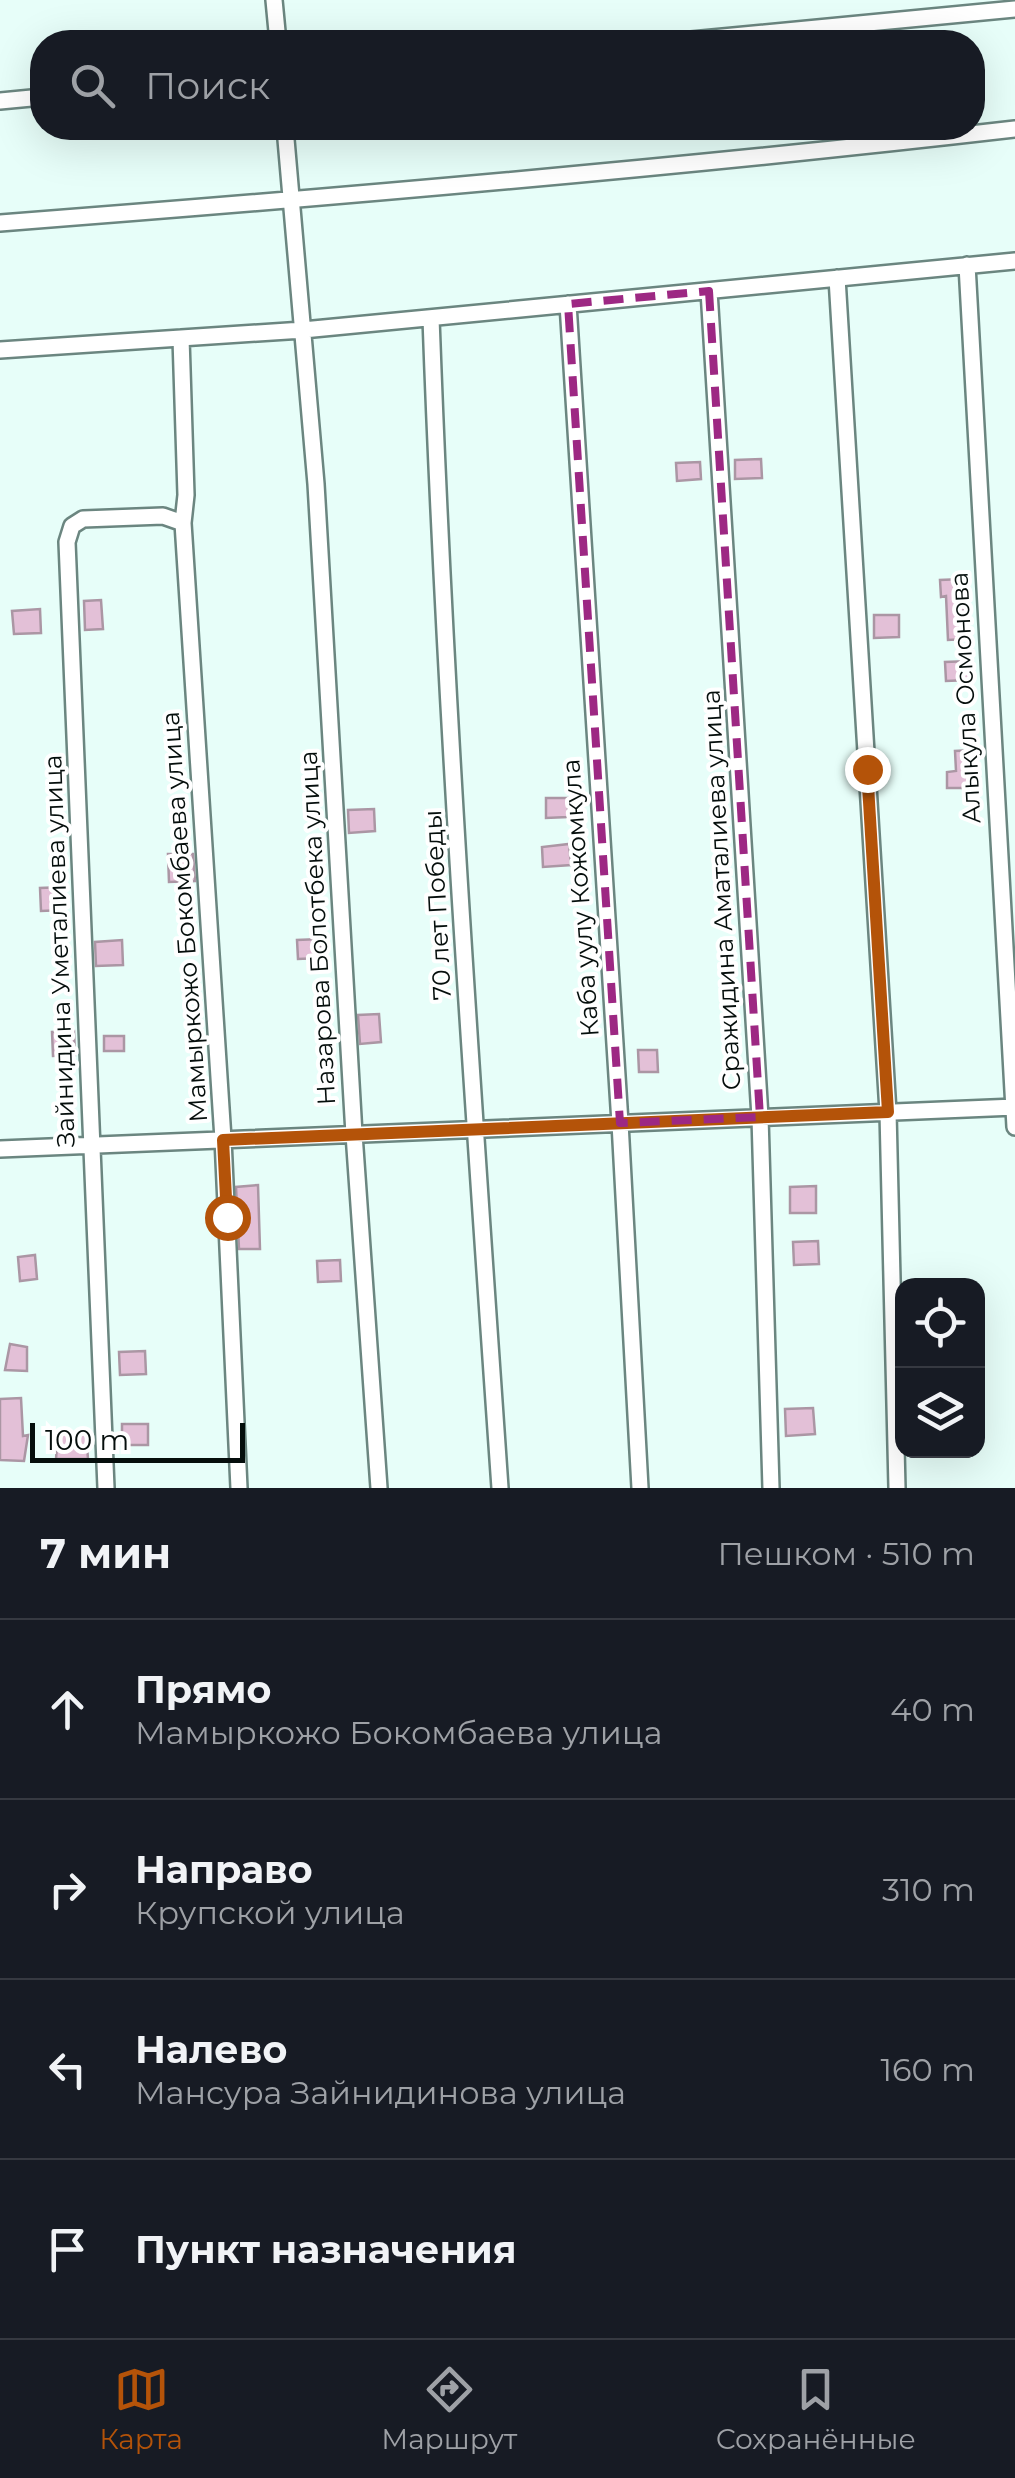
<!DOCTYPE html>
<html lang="ru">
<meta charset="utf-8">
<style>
body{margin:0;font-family:Montserrat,sans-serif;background:#242831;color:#f1f3f6}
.controls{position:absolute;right:30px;bottom:30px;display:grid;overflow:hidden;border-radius:20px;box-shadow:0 10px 40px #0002}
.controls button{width:90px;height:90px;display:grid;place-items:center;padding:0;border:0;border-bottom:2px solid #363941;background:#171b24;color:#f1f3f6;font:50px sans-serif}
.scale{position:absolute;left:30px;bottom:25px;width:215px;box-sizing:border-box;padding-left:10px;border:5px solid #050e0c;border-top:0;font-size:28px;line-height:35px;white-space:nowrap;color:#050e0c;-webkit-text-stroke:8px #fff;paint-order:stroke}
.stop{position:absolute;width:30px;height:30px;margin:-22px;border:8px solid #b45309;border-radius:50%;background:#fff}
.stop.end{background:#b45309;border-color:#fff;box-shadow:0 2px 10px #0008}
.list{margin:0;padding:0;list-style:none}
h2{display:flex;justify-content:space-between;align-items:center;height:130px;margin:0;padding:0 40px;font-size:42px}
h2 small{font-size:32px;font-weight:400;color:#9ea1a6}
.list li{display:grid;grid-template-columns:65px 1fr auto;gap:30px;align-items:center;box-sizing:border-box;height:180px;padding:0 40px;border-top:2px solid #363941}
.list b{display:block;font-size:38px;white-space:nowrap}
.list p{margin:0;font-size:32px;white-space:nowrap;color:#9ea1a6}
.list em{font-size:32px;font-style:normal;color:#9ea1a6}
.icon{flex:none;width:55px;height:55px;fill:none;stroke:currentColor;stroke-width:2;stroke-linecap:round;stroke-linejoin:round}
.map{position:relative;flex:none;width:1015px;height:1488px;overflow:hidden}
.search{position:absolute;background:#171b24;box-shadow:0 10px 40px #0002;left:30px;right:30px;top:30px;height:110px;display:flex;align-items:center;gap:25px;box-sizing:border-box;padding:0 35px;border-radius:40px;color:#9ea1a6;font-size:38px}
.sheet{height:850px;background:#171b24}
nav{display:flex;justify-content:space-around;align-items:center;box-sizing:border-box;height:140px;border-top:2px solid #363941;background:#171b24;font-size:28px;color:#9ea1a6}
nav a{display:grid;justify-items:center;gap:5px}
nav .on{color:#b45309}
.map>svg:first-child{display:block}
</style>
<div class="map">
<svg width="1015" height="1488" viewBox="0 0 1015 1488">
<rect width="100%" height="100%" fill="#e7fef9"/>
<path fill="#e3c0d7" stroke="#ab96a4" stroke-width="2.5" d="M761 459 762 478 735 479V460Z
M700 462 701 479 677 481 676 463Z
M962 579 965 639 948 640 946 596 941 597 940 580Z
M101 600 103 629 85 630 84 601Z
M40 609 41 633 14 634 12 611Z
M874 615H899V637L874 638Z
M970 661V680L946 681 945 662Z
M972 750V767H969V788H947V772L956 771 955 751Z
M546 798H568V817L546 818Z
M374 809 375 831 349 833 348 810Z
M569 844 571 865 543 867 542 847Z
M168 854H193L195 881 169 882Z
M64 887 65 910 41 911 40 888Z
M320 939 321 958 298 959 297 940Z
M122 940 123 965 96 966 95 942Z
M379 1014 381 1042 360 1044 358 1015Z
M74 1031 75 1055 53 1056 52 1032Z
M104 1036H124V1051H104Z
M638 1050H657L658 1072H639Z
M258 1185 260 1249H239L236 1187Z
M816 1186V1213H790V1187Z
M818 1241 819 1264 794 1265 793 1242Z
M35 1255 37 1279 20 1281 18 1257Z
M340 1260 341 1281 318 1282 317 1261Z
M10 1344 27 1347V1371L5 1370Z
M145 1351 146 1374 120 1375 119 1352Z
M21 1398 23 1436 28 1435 24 1461 0 1460V1399Z
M813 1408 815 1434 786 1436 785 1409Z
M122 1424H148V1445H122Z
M86 1432 88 1459H56L58 1433Z"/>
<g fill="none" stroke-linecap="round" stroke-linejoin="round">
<defs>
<path id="street" d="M274 0 278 42
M670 42 1015 9
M0 101 42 97
M285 128 316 484 354 1134 379 1488
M0 223C339 197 678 168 1015 129
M967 265 1015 1127
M837 278 888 1112 897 1488
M709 291 760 1117 771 1488
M568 304 620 1123 640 1488
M431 318C445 708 473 1098 500 1488
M181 338 186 495 183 523 223 1139 239 1488
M0 350 303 330 1015 261
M0 1149 1015 1107
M106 1488 67 542 72 526 83 519 163 516 183 523"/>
</defs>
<use href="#street" stroke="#6b8680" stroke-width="20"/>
<use href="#street" stroke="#fff" stroke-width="15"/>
</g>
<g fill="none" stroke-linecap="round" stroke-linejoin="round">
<path stroke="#b45309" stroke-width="12" d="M227 1217 223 1140 888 1112 867 769"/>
</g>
<path fill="none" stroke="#9d2883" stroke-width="8" stroke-dasharray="20 12" stroke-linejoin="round" d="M709 291 760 1117 620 1123 568 304Z"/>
<g text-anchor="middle" stroke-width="8" stroke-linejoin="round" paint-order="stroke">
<g font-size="25" fill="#050e0c" stroke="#fff">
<text transform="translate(965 698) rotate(-93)" y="9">Алыкула Осмонова</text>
<text transform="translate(721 890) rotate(-93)" y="9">Сражидина Аматалиева улица</text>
<text transform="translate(580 898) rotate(-94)" y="9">Каба уулу Кожомкула</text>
<text transform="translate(437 905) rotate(-93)" y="9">70 лет Победы</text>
<text transform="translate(184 917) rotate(-94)" y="9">Мамыркожо Бокомбаева улица</text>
<text transform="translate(317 928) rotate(-93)" y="9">Назарова Болотбека улица</text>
<text transform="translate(59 951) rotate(-92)" y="9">Зайнидина Уметалиева улица</text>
</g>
</g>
</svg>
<div class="controls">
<button><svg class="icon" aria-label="locate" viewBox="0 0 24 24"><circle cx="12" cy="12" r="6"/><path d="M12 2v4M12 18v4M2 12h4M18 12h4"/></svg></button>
<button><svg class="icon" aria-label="layers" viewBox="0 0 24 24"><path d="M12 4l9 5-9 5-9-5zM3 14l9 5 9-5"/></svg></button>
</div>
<div class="scale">100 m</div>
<div class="stop" style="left:227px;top:1217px"></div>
<div class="stop end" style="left:867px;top:769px"></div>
<div class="search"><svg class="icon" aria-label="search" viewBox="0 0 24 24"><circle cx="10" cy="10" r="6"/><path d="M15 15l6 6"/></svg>Поиск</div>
</div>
<section class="sheet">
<h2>7 мин<small>Пешком · 510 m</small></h2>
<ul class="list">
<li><svg class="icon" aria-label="ahead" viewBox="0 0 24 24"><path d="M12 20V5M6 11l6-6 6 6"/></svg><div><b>Прямо</b><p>Мамыркожо Бокомбаева улица</p></div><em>40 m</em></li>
<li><svg class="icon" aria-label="right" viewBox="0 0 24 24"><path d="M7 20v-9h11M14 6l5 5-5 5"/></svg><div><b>Направо</b><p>Крупской улица</p></div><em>310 m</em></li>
<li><svg class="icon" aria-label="left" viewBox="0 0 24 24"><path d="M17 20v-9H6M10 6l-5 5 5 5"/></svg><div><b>Налево</b><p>Мансура Зайнидинова улица</p></div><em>160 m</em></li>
<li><svg class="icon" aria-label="arrive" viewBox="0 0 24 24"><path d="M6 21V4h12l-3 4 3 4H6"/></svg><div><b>Пункт назначения</b></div></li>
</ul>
</section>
<nav>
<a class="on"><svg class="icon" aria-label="map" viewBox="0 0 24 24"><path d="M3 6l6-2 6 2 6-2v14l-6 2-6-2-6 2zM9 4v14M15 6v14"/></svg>Карта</a>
<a><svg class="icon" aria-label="directions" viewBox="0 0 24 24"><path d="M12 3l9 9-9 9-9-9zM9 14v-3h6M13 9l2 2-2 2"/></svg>Маршрут</a>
<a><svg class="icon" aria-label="saved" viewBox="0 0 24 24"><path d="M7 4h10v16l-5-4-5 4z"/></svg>Сохранённые</a>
</nav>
